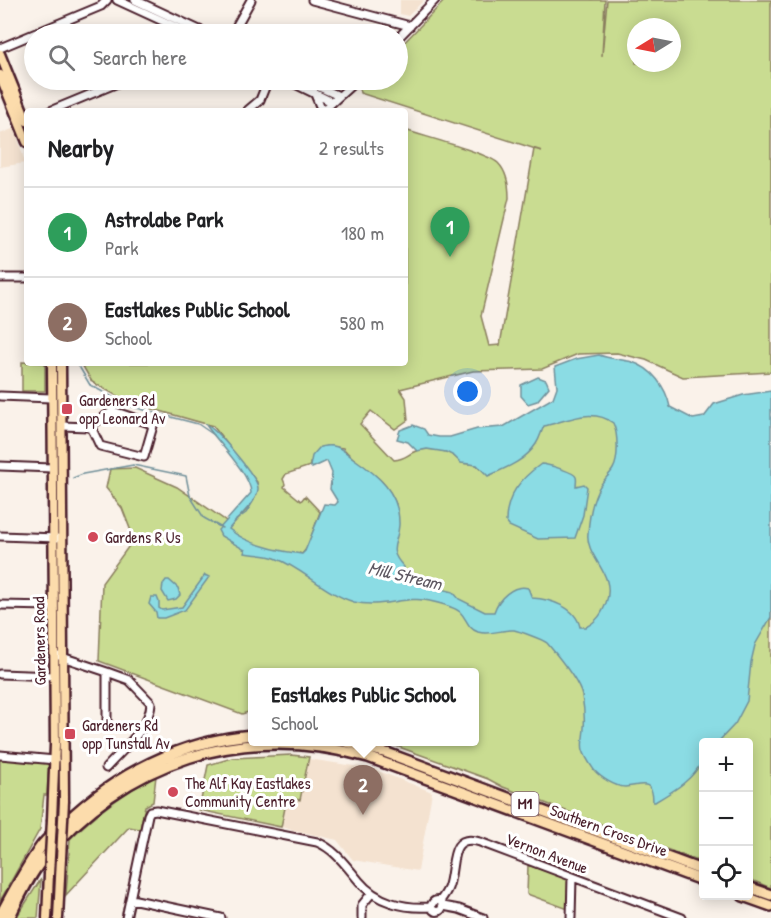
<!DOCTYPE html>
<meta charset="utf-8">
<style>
body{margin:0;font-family:"Patrick Hand",sans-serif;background:#f6f6f6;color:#202124}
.controls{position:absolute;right:18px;bottom:18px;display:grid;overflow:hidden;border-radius:6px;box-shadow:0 3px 15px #0003}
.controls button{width:54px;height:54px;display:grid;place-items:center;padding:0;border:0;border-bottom:2px solid #e0e0e0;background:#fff;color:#202124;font:30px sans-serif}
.compass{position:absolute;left:627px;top:18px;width:54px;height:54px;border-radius:50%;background:#fff;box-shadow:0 3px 15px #0003;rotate:260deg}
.you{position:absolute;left:468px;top:392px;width:21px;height:21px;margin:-15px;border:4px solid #fff;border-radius:50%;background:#1a73e8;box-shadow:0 0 0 9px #1a73e833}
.badge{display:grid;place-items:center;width:39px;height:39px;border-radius:50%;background:#b45309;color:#fff;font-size:20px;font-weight:700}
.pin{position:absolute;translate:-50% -50px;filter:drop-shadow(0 2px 3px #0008)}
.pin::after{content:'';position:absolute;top:32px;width:21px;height:18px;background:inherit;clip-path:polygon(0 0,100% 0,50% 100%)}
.popup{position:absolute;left:248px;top:668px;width:231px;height:78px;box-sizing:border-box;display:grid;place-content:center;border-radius:6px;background:#fff;filter:drop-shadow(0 2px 4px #0005);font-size:20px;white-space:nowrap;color:#757577}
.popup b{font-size:22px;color:#202124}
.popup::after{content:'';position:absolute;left:50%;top:100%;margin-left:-12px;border:12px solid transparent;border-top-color:#fff}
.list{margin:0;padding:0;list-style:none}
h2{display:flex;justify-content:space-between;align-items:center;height:78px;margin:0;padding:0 24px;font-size:26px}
h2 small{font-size:20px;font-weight:400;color:#757577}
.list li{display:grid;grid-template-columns:39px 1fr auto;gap:18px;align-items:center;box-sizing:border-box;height:90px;padding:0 24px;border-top:2px solid #e0e0e0}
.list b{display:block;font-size:22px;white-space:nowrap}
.list p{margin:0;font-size:20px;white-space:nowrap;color:#757577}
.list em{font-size:20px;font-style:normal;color:#757577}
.icon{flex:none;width:33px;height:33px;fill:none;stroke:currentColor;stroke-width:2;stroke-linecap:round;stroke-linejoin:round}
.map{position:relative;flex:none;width:771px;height:918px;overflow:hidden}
.search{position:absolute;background:#fff;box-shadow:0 3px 15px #0003;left:24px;top:24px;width:384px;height:66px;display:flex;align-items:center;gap:15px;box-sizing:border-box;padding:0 21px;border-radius:33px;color:#757577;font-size:22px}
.panel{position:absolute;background:#fff;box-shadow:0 3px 15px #0003;left:24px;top:108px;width:384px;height:258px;border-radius:6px}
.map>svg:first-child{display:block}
</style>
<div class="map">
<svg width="771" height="918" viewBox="0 0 771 918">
<rect width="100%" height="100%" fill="#faf2ea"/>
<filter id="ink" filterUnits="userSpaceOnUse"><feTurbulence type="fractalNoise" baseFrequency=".0167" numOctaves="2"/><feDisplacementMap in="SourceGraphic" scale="12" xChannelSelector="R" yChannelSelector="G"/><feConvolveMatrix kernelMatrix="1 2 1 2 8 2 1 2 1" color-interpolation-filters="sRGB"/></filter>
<g filter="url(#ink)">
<path fill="#f4e2d0" d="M400 0H424L408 16 400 14Z
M15 128 25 163 0 167V134Z
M309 759 373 769 432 792 418 871 353 860 337 840 281 827 287 798 300 800Z"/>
<path fill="#c9dc91" stroke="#8a7e5e" stroke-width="1.5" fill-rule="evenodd" d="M445 0H605L602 56 607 0H771V372L683 377 646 360 617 353 578 354 542 369 473 371 400 389 406 398 408 420 395 429 371 411 360 424 394 460C406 459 406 455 416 451 426 447 446 450 454 456 455 457 461 462 462 463 469 465 474 462 480 468L539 423 575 411 621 416 703 747V863L503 787 488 779 385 742H474V672H252V711L242 714 99 661 102 583 134 539 122 508 106 488 110 469 135 468 177 487 232 525C244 511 260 501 257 482L213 426 128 402 92 382 81 363H405V130C422 136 488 153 498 163 507 172 509 185 509 198L481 316 489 346 500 345 534 149 542 151 360 93 359 88 368 80H398V49ZM636 27H672V63H636ZM326 446 343 448C362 471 383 472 396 504L337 579 299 553 302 554 307 548 320 512 305 496 301 501 284 487 285 484 283 479 286 474 310 466V463Z
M22 362 45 363V391H22Z
M771 562V888L749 879 748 742H707Z
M291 755 309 757 300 800 287 798 281 827 199 810 208 765 232 758Z
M0 758 49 762 47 795H44L40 829 0 901Z
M156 776 153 802 145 806 140 829 129 827 66 895 70 839C96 813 123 793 156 776Z
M528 865 568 879V909L527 894Z
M41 879 38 918H16Z"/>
<path fill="#8bdce4" stroke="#71909a" stroke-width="1.5" d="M599 355C610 359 621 359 632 362 652 368 666 387 670 407L693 419 704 417 714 404 743 395 771 391V617L755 645 751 662 747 701 735 724 718 742H704C704 748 705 756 702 761 692 781 673 791 655 802H653C653 777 640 786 625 787 615 787 600 777 594 770 590 764 585 757 583 750 581 743 584 735 584 728 585 717 584 707 582 696 579 681 558 656 547 643 544 640 519 631 514 630 501 629 490 636 478 632 467 628 467 619 460 612 453 606 439 603 430 601 407 595 381 609 354 602 324 593 304 569 275 558 265 554 254 555 244 553L245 550 221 536 218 530 251 493C251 475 217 441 206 425 215 427 258 478 258 488 259 500 236 519 229 529 248 545 278 551 302 554L305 551 324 504 335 505 338 502 330 489 332 473 327 461 312 468 310 466 312 456 320 447C338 443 341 449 353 458 378 475 400 493 399 525 398 545 386 548 404 567L403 578 407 581 419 583 453 592 459 599 485 612H494C498 599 513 584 528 588L532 598C550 599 576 607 580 627H586C597 621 602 614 606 603 617 573 585 558 588 533 589 519 591 505 597 492 600 483 608 477 613 469 619 459 618 433 613 423 592 407 566 421 544 426 541 432 540 438 536 444 525 461 506 468 488 476L477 465 461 463 454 456 446 452 427 449 417 451 408 442 397 439 400 430 413 425 424 429 428 435 439 437H450L477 429 503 427 553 398 557 387 555 367 576 359Z
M538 377 546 380 549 387 537 401 528 404 521 396V385Z
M541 464C546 464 575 472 576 477 577 480 576 483 576 486L584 484 587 487 583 515 575 538 538 539 509 526 506 522C506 496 520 479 541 464Z
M205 575 209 577 185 610 164 618H157L156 612 149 604 151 597H157L159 602V608L162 610 182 607Z
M166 580H169L178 588 180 595 176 599 168 601 162 591 163 584Z"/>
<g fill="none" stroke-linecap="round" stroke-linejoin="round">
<path stroke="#71909a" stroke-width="1.5" d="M77 363 90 385 129 406 198 424 214 435
M73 478 83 474 133 465 186 476 190 496 204 518 222 528
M236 520 246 513 254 500"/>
<defs>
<path id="minor" d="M117 0 191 34
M135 0 208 34
M312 0 410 26
M232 34 251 0
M398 38 435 0
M0 48 101 6 107 0
M287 80 332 102
M304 80 339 96
M314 92 322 111
M50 111 125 80
M247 111 260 100 268 80
M323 111 357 80
M0 278H27
M0 396 51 398
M62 426 88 427 92 429 100 446 144 457 153 426 149 423 113 411 93 424 79 426
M0 466 52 468
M0 536 57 538
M0 605 53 606
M59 656 107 672V724
M0 674 54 676
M0 755 55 760
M106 768C122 750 150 728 151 703L129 680 107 672
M131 899 221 918
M431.5 906a5.5 5.5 0 1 1 11 0a5.5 5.5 0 1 1-11 0Z
M440 901C443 897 446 893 448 888 456 868 447 832 480 842L682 918
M443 906 459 909 483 918
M126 918 148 815 150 811 156 810 317 842C336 850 346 866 359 881 376 902 404 909 431 907
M362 918V905L371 894
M571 918 572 877"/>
<path id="major" d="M0 54 27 121
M0 75 27 142
M52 363 55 745 52 820
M61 363 64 801
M47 918 49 874
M58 918 61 858"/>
<path id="highway" d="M346 742 387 753 704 871
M748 887 771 895
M743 896 771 906
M0 916C13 892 26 867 42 845 49 837 57 830 65 823 116 774 181 741 252 735
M9 918C19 898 29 876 43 859 125 759 243 722 368 757L704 881"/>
</defs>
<use href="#minor" stroke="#4a1f2b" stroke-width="11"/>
<use href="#major" stroke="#4a1f2b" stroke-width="13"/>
<use href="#highway" stroke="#4a1f2b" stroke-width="14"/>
<use href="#minor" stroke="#fff" stroke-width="7"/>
<use href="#major" stroke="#fcdcac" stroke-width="8"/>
<use href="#highway" stroke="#fcdcac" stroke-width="9"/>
<defs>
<path id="major-bridge" d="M61 858 64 801
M49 874 52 820"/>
</defs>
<use href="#major-bridge" stroke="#4a1f2b" stroke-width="13" stroke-linecap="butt"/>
<use href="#major-bridge" stroke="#fcdcac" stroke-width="8"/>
</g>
</g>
<g fill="#d1495b" stroke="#fff" stroke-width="2">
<rect x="61" y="403" width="12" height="12" rx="3"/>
<circle cx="93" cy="537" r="6"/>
<rect x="64" y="728" width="12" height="12" rx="3"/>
<circle cx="173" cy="792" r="6"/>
</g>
<g text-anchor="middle" stroke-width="6" stroke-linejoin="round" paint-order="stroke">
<rect fill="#fff" stroke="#80626b" stroke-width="1.5" x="511.5" y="792" width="27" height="24" rx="4.5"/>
<g font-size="15" font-weight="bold" fill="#4a1f2b">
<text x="525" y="809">M1</text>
</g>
<g font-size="16" fill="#4a1f2b" stroke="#fff" text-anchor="start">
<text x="79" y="406">Gardeners Rd<tspan x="79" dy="18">opp Leonard Av</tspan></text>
<text x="105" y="543">Gardens R Us</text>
<text x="82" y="731">Gardeners Rd<tspan x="82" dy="18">opp Tunstall Av</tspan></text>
<text x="185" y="789">The Alf Kay Eastlakes<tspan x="185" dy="18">Community Centre</tspan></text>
</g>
<g font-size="16" fill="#4a1f2b" stroke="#fff">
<text transform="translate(39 641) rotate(-91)" y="6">Gardeners Road</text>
<text transform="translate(609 830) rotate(20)" y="6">Southern Cross Drive</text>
<text transform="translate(547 853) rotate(21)" y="6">Vernon Avenue</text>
</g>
<g font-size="18" font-style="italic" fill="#5e5862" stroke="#fff">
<text transform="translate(405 576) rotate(13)" y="6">Mill Stream</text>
</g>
</g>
</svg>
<div class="controls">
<button>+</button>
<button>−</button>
<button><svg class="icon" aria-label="locate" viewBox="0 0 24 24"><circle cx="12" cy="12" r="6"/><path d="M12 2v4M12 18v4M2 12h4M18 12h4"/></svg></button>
</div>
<svg class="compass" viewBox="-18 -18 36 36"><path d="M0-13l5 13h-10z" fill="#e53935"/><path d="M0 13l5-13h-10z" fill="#757577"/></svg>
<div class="you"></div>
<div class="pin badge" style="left:450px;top:257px;background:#2e9e5b">1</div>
<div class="pin badge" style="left:363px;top:815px;background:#8d6e63">2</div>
<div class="popup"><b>Eastlakes Public School</b>School</div>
<div class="search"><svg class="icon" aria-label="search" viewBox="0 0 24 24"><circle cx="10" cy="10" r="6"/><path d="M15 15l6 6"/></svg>Search here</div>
<section class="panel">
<h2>Nearby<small>2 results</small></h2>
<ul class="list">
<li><span class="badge" style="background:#2e9e5b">1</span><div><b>Astrolabe Park</b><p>Park</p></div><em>180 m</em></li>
<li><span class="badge" style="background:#8d6e63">2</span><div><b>Eastlakes Public School</b><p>School</p></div><em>580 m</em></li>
</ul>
</section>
</div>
